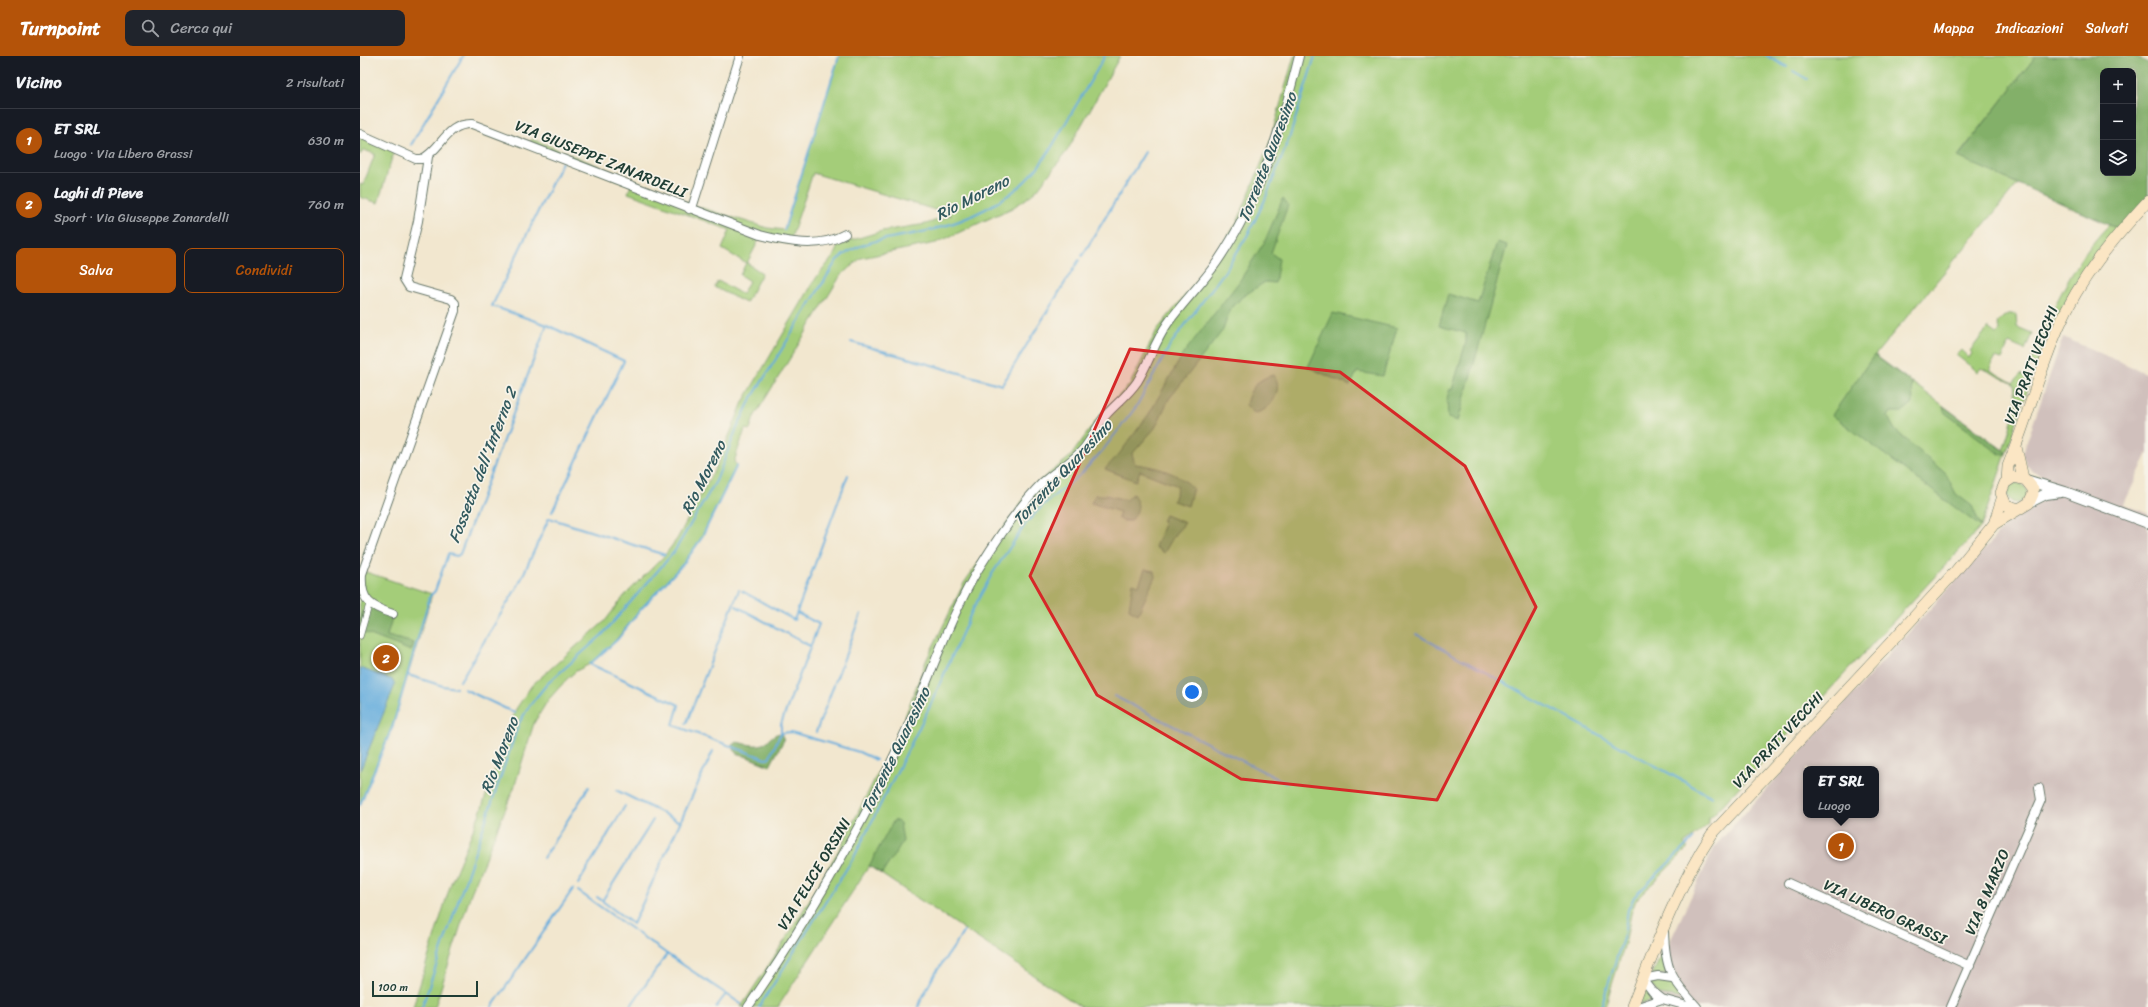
<!DOCTYPE html>
<html lang="it">
<meta charset="utf-8">
<style>
body{margin:0;font-family:Sriracha,sans-serif;background:#20242c;color:#f1f3f6}
.controls{position:absolute;right:12px;top:12px;display:grid;overflow:hidden;border-radius:8px;box-shadow:0 4px 16px #0002}
.controls button{width:36px;height:36px;display:grid;place-items:center;padding:0;border:0;border-bottom:1px solid #363941;background:#171b24;color:#f1f3f6;font:20px sans-serif}
.scale{position:absolute;left:12px;bottom:10px;width:106px;box-sizing:border-box;padding-left:4px;border:2px solid #1f3d34;border-top:0;font-size:11px;line-height:14px;white-space:nowrap;color:#1f3d34;-webkit-text-stroke:3px #f7f3e8;paint-order:stroke}
.you{position:absolute;left:832px;top:636px;width:14px;height:14px;margin:-10px;border:3px solid #fff;border-radius:50%;background:#1a73e8;box-shadow:0 0 0 6px #1a73e833}
.badge{display:grid;place-items:center;width:26px;height:26px;border-radius:50%;background:#b45309;color:#fff;font-size:13px;font-weight:700}
.pin{position:absolute;translate:-50% -50%;border:2px solid #fff;box-shadow:0 1px 4px #0006}
.popup{position:absolute;left:1443px;top:710px;width:76px;height:52px;box-sizing:border-box;display:grid;place-content:center;border-radius:8px;background:#171b24;filter:drop-shadow(0 1px 3px #0005);font-size:13px;white-space:nowrap;color:#9ea1a6}
.popup b{font-size:15px;color:#f1f3f6}
.popup::after{content:'';position:absolute;left:50%;top:100%;margin-left:-8px;border:8px solid transparent;border-top-color:#171b24}
.list{margin:0;padding:0;list-style:none}
h2{display:flex;justify-content:space-between;align-items:center;height:52px;margin:0;padding:0 16px;font-size:17px}
h2 small{font-size:13px;font-weight:400;color:#9ea1a6}
.list li{display:grid;grid-template-columns:26px 1fr auto;gap:12px;align-items:center;box-sizing:border-box;height:64px;padding:0 16px;border-top:1px solid #363941}
.list b{display:block;font-size:15px;white-space:nowrap}
.list p{margin:0;font-size:13px;white-space:nowrap;color:#9ea1a6}
.list em{font-size:13px;font-style:normal;color:#9ea1a6}
.actions{display:flex;gap:8px;padding:12px 16px}
.actions a{flex:1;padding:9px 0;border:1px solid #b45309;border-radius:8px;text-align:center;font-size:14px;color:#b45309}
.actions .main{background:#b45309;color:#fff}
.icon{flex:none;width:22px;height:22px;fill:none;stroke:currentColor;stroke-width:2;stroke-linecap:round;stroke-linejoin:round}
.map{position:relative;flex:none;width:1788px;height:951px;overflow:hidden}
header{display:flex;align-items:center;gap:24px;box-sizing:border-box;height:56px;padding:0 20px;background:#b45309;color:#fff}
header strong{font-size:19px}
nav{display:flex;gap:22px;margin-inline-start:auto;font-size:14px}
.search{width:280px;height:36px;background:#20242c;display:flex;align-items:center;gap:10px;box-sizing:border-box;padding:0 14px;border-radius:8px;color:#9ea1a6;font-size:15px}
main{display:flex}
aside{flex:1;background:#171b24}
.map>svg:first-child{display:block}
</style>
<header>
<strong>Turnpoint</strong>
<div class="search"><svg class="icon" aria-label="search" viewBox="0 0 24 24"><circle cx="10" cy="10" r="6"/><path d="M15 15l6 6"/></svg>Cerca qui</div>
<nav><a>Mappa</a><a>Indicazioni</a><a>Salvati</a></nav>
</header>
<main>
<aside>
<h2>Vicino<small>2 risultati</small></h2>
<ul class="list">
<li><span class="badge">1</span><div><b>ET SRL</b><p>Luogo · Via Libero Grassi</p></div><em>630 m</em></li>
<li><span class="badge">2</span><div><b>Laghi di Pieve</b><p>Sport · Via Giuseppe Zanardelli</p></div><em>760 m</em></li>
</ul>
<div class="actions"><a class="main">Salva</a><a>Condividi</a></div>
</aside>
<div class="map">
<svg width="1788" height="951" viewBox="0 0 1788 951">
<rect width="100%" height="100%" fill="#f7f3e8"/>
<filter id="ink" filterUnits="userSpaceOnUse"><feTurbulence type="fractalNoise" baseFrequency=".025" numOctaves="2"/><feDisplacementMap in="SourceGraphic" scale="8" xChannelSelector="R" yChannelSelector="G"/><feConvolveMatrix kernelMatrix="1 2 1 2 8 2 1 2 1" color-interpolation-filters="sRGB"/></filter>
<filter id="wash" filterUnits="userSpaceOnUse"><feTurbulence type="fractalNoise" baseFrequency=".012" numOctaves="4" result="noise"/><feDisplacementMap in="SourceGraphic" scale="16" xChannelSelector="R" yChannelSelector="G"/><feGaussianBlur stdDeviation="0.9" result="paint"/><feColorMatrix in="noise" values="0 0 0 0 0 0 0 0 0 0 0 0 0 0 0 0 0 1.4 0 .05"/><feComposite in="paint" operator="in"/></filter>
<g filter="url(#wash)">
<rect width="100%" height="100%" fill="#f2e7cf"/>
<path fill="#d0c0bc" fill-rule="evenodd" d="M1703 281 1788 318V397L1764 448 1788 458V951H1279L1355 790 1650 465 1656 460 1669 455 1676 448 1688 442 1690 423 1674 416 1666 409 1663 397ZM1446 713H1516V759H1446Z"/>
<path fill="#a4cd79" stroke="#628556" d="M479 0H760L707 95 677 134 666 143 652 152 576 187 501 202 481 219 394 361 390 374 385 373 374 406 377 409 341 483 324 507 281 553 250 591 230 608 216 615 207 623 188 644 174 667 154 732 111 837 75 951H53L91 827 120 757 156 653 172 629 245 565 265 539 305 499 317 483 357 409 383 346 456 222 473 201 479 188 522 175 566 168 592 159 453 117 429 188 400 182 387 207 402 217 386 247 354 231 358 225 382 238 389 225 380 219 386 207 362 193 370 174 268 137 271 129 167 89 172 83 333 149 407 172 424 174Z
M934 0H1676L1598 100 1658 128 1515 299 1643 394 1657 350 1654 328 1621 312 1618 316 1596 299 1601 294 1609 302 1612 297 1610 295 1628 272 1636 278 1640 275 1637 267C1643 261 1648 255 1656 259L1657 271 1672 277 1665 294 1649 287 1642 303 1635 301 1630 314 1653 327 1661 318 1663 320 1668 319 1671 324 1621 471 1355 757 1349 762V768L1324 788 1328 792 1276 844 1271 858 1266 884 1245 951H721L509 810 418 951H381L431 875 483 787 543 666 566 605 604 527 673 430 710 401 741 358 770 328 797 274 841 220 877 167 909 89Z
M0 78 35 92 18 147 0 141V128L3 129 15 98 4 94 0 99Z
M1749 169 1758 173C1719 210 1697 261 1676 310L1670 308C1686 264 1715 202 1749 169Z
M1647 437a10 10 0 1 1 20 0a10 10 0 1 1-20 0Z
M0 514 72 538 33 669 0 749Z
M1302 898 1307 918 1292 919Z
M1299 924C1308 926 1321 932 1321 942L1299 939 1290 927Z
M1286 933 1295 943 1279 949Z"/>
<path fill="#83b069" stroke="#51764e" fill-rule="evenodd" d="M1676 0H1774L1788 7V145L1761 174 1598 101ZM1743 15H1773V117H1743Z
M923 142 928 149 911 197 919 203 915 227 905 226 882 241 870 254 863 274 809 343 795 372 772 398 775 408C797 411 817 416 833 432L828 450 813 445 818 430 780 415 776 425 745 413 760 397 789 358 823 298 879 226 905 185Z
M1137 186 1147 189 1098 365 1088 362 1087 342 1090 333 1092 334 1106 286V277L1079 270 1088 238 1118 247Z
M973 257 1037 272 1023 320 997 316 990 330 948 311Z
M1514 299 1552 327 1553 347 1542 356H1531L1528 361 1535 374 1586 418 1596 438 1612 450 1621 471 1472 359Z
M914 319C924 333 911 356 894 357L886 349C889 333 898 322 914 319Z
M1583 350 1643 394 1647 397 1641 399 1584 356Z
M773 438C781 450 778 455 771 465H763L758 462 760 456 731 447 735 439H746L766 444Z
M805 459 825 467 815 478 804 497 795 491 804 468 802 465Z
M785 513 794 515 795 521 778 558 769 553 773 527 779 529Z
M9 549 33 558 27 580 54 587 51 595 0 575V562L3 555 6 560Z
M421 677 424 684 410 710 377 697 371 690 376 686C384 687 397 692 405 687 411 682 413 678 421 677Z
M534 764 540 767 543 785 522 818 509 810Z"/>
<path fill="#66addd" stroke="#427588" d="M0 612 33 624 35 629 0 715Z"/>
<g fill="none" stroke-linecap="round" stroke-linejoin="round">
<path stroke="#66addd" stroke-width="2" d="M1407 0 1427 11
M1433 15 1447 23
M51 89 103 0
M424 174 479 0
M722 200 785 96
M491 286 642 329 719 204
M377 409 341 483 324 507 281 553 258 583 230 608 319 649 313 669 406 703 409 702 421 677 431 676 499 696 516 704
M192 456 264 305 187 269 132 250 202 106
M382 535 434 564 488 419
M376 550 450 590
M1056 578 1352 741
M48 619 83 630 96 632
M100 625 159 528 189 462 305 499
M104 633 155 657
M754 640 926 727
M326 668 379 534
M456 676 501 558
M421 677V668L459 568 437 557
M256 734 320 766
M0 749 33 669 70 540 75 535 88 498 97 500 100 498 186 271
M183 802 229 731
M218 828 265 750
M218 835 307 898 270 951
M237 841 273 868 353 695
M242 845 293 764
M307 898 381 948
M62 951 159 667 170 649 187 628 242 579 314 496 356 425 376 374 390 345 477 204C504 181 537 183 571 174 606 165 647 146 671 119 685 104 695 86 705 68 718 46 732 23 745 0
M132 951 213 833
M356 951 366 938
M399 951 494 801 570 650 612 555 632 518 667 466 683 449 721 418 743 394 776 351 811 288 865 215 887 180 904 146 929 83 955 0
M558 951C565 937 571 922 581 909 589 898 597 887 604 875
M1241 951 1264 879 1268 854 1274 841 1333 783"/>
</g>
</g>
<g filter="url(#ink)">
<g fill="none" stroke-linecap="round" stroke-linejoin="round">
<defs>
<path id="pedestrian" d="M0 580 9 549"/>
<path id="minor" d="M0 78 56 103H62C82 93 86 67 112 68L400 179C427 186 459 193 485 178
M329 153 333 149 380 0
M33 558C11 551 0 545 2 518L95 255V247L91 243 49 231 44 223 58 165 68 101
M1428 827 1610 910
M1304 875C1305 913 1311 923 1337 951
M1302 943 1293 936 1283 923 1298 920 1312 922
M388 951C449 863 504 767 548 670 572 617 589 562 619 512 637 483 658 451 682 427 696 414 713 406 725 391 733 381 738 368 746 359 757 347 768 339 777 326 789 307 795 285 808 267 823 246 842 228 857 206 900 143 921 73 939 0
M1278 951 1302 943 1331 951
M1591 951 1681 744 1679 732"/>
<path id="tertiary" d="M1666 424 1705 436 1788 467
M1670 446 1686 438 1701 436"/>
<path id="secondary" d="M1656 391 1663 422
M1647 425 1648 410C1667 364 1679 315 1699 270 1720 222 1753 183 1788 145
M1634 468 1642 443
M1272 951C1295 892 1317 831 1352 778L1533 584 1595 516 1634 468 1669 447 1673 438V433L1666 424 1654 421 1645 427 1641 437 1646 449 1659 453"/>
</defs>
<use href="#pedestrian" stroke="#69786a" stroke-width="7"/>
<use href="#minor" stroke="#69786a" stroke-width="10"/>
<use href="#tertiary" stroke="#69786a" stroke-width="12"/>
<use href="#secondary" stroke="#69786a" stroke-width="12"/>
<use href="#pedestrian" stroke="#fff" stroke-width="5.5"/>
<use href="#minor" stroke="#fff" stroke-width="8"/>
<use href="#tertiary" stroke="#fff" stroke-width="10"/>
<use href="#secondary" stroke="#fbe6c4" stroke-width="11"/>
</g>
</g>
<path fill="#d62828" fill-opacity="0.2" stroke="#d62828" stroke-width="3" stroke-linejoin="round" d="M770 293 980 316 1105 410 1176 551 1077 744 881 723 737 639 670 520Z"/>
<g text-anchor="middle" stroke-width="3.5" stroke-linejoin="round" paint-order="stroke">
<g font-size="15" fill="#1f3d34" stroke="#f7f3e8">
<text transform="translate(241 103) rotate(22)" y="5">VIA GIUSEPPE ZANARDELLI</text>
<text transform="translate(1671 309) rotate(-69)" y="5">VIA PRATI VECCHI</text>
<text transform="translate(1418 684) rotate(-47)" y="5">VIA PRATI VECCHI</text>
<text transform="translate(454 818) rotate(-59)" y="5">VIA FELICE ORSINI</text>
<text transform="translate(1627 836) rotate(-67)" y="5">VIA 8 MARZO</text>
<text transform="translate(1525 856) rotate(25)" y="5">VIA LIBERO GRASSI</text>
</g>
<g font-size="16" font-style="italic" fill="#31595e" stroke="#f7f3e8">
<text transform="translate(907 101) rotate(-69)" y="6">Torrente Quaresimo</text>
<text transform="translate(612 141) rotate(-27)" y="6">Rio Moreno</text>
<text transform="translate(122 409) rotate(-69)" y="6">Fossetta dell'Inferno 2</text>
<text transform="translate(702 416) rotate(-47)" y="6">Torrente Quaresimo</text>
<text transform="translate(343 421) rotate(-63)" y="6">Rio Moreno</text>
<text transform="translate(535 694) rotate(-64)" y="6">Torrente Quaresimo</text>
<text transform="translate(139 699) rotate(-69)" y="6">Rio Moreno</text>
</g>
</g>
</svg>
<div class="controls">
<button>+</button>
<button>−</button>
<button><svg class="icon" aria-label="layers" viewBox="0 0 24 24"><path d="M12 4l9 5-9 5-9-5zM3 14l9 5 9-5"/></svg></button>
</div>
<div class="scale">100 m</div>
<div class="you"></div>
<div class="pin badge" style="left:1481px;top:790px">1</div>
<div class="popup"><b>ET SRL</b>Luogo</div>
<div class="pin badge" style="left:26px;top:602px">2</div>
</div>
</main>
